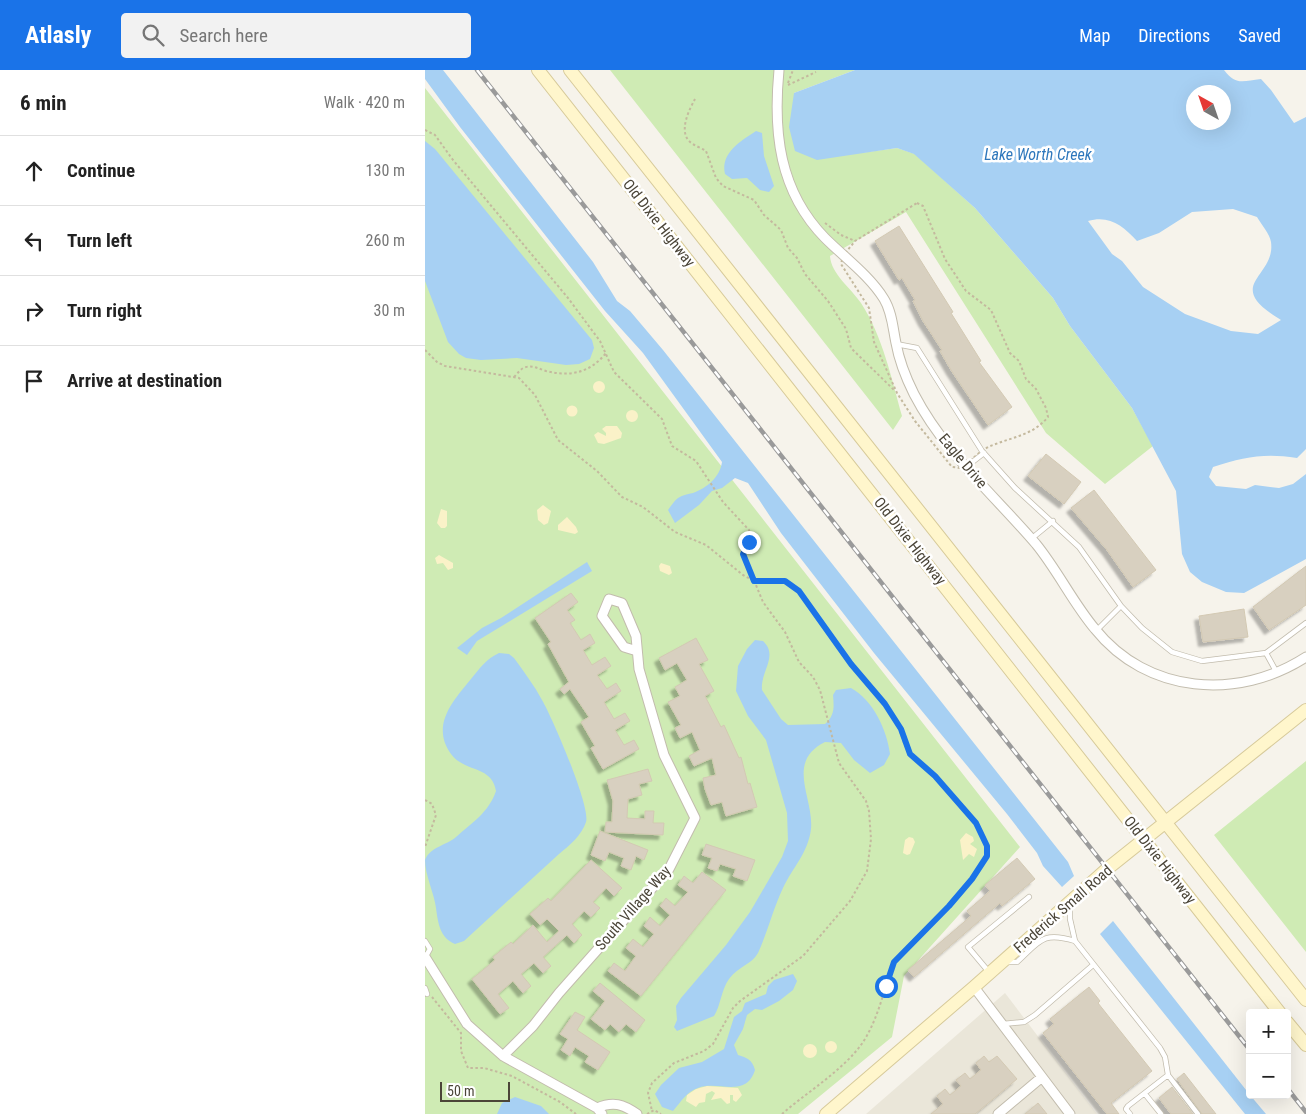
<!DOCTYPE html>
<meta charset="utf-8">
<style>
body{margin:0;font-family:"Roboto Condensed",sans-serif;background:#f2f2f2;color:#222}
.controls{position:absolute;right:15px;bottom:15px;display:grid;overflow:hidden;border-radius:5px;box-shadow:0 5px 20px #0002}
.controls button{width:45px;height:45px;display:grid;place-items:center;padding:0;border:0;border-bottom:1px solid #e0e0e0;background:#fff;color:#222;font:25px sans-serif}
.compass{position:absolute;left:761px;top:15px;width:45px;height:45px;border-radius:50%;background:#fff;box-shadow:0 5px 20px #0002;rotate:320deg}
.scale{position:absolute;left:15px;bottom:12px;width:70px;box-sizing:border-box;padding-left:5px;border:2px solid #4b4538;border-top:0;font-size:14px;line-height:18px;white-space:nowrap;color:#4b4538;-webkit-text-stroke:4px #fff;paint-order:stroke}
.stop{position:absolute;width:15px;height:15px;margin:-11px;border:4px solid #1a73e8;border-radius:50%;background:#fff}
.stop.end{background:#1a73e8;border-color:#fff;box-shadow:0 1px 5px #0008}
.list{margin:0;padding:0;list-style:none}
h2{display:flex;justify-content:space-between;align-items:center;height:65px;margin:0;padding:0 20px;font-size:21px}
h2 small{font-size:16px;font-weight:400;color:#767676}
.list li{display:grid;grid-template-columns:32px 1fr auto;gap:15px;align-items:center;box-sizing:border-box;height:70px;padding:0 20px;border-top:1px solid #e0e0e0}
.list b{display:block;font-size:19px;white-space:nowrap}
.list em{font-size:16px;font-style:normal;color:#767676}
.icon{flex:none;width:28px;height:28px;fill:none;stroke:currentColor;stroke-width:2;stroke-linecap:round;stroke-linejoin:round}
.map{position:relative;flex:none;width:881px;height:1044px;overflow:hidden}
header{display:flex;align-items:center;gap:30px;box-sizing:border-box;height:70px;padding:0 25px;background:#1a73e8;color:#fff}
header strong{font-size:24px}
nav{display:flex;gap:28px;margin-inline-start:auto;font-size:18px}
.search{width:350px;height:45px;background:#f2f2f2;display:flex;align-items:center;gap:12px;box-sizing:border-box;padding:0 18px;border-radius:5px;color:#767676;font-size:19px}
main{display:flex}
aside{flex:1;background:#fff}
.map>svg:first-child{display:block}
</style>
<header>
<strong>Atlasly</strong>
<div class="search"><svg class="icon" aria-label="search" viewBox="0 0 24 24"><circle cx="10" cy="10" r="6"/><path d="M15 15l6 6"/></svg>Search here</div>
<nav><a>Map</a><a>Directions</a><a>Saved</a></nav>
</header>
<main>
<aside>
<h2>6 min<small>Walk · 420 m</small></h2>
<ul class="list">
<li><svg class="icon" aria-label="ahead" viewBox="0 0 24 24"><path d="M12 20V5M6 11l6-6 6 6"/></svg><div><b>Continue</b></div><em>130 m</em></li>
<li><svg class="icon" aria-label="left" viewBox="0 0 24 24"><path d="M17 20v-9H6M10 6l-5 5 5 5"/></svg><div><b>Turn left</b></div><em>260 m</em></li>
<li><svg class="icon" aria-label="right" viewBox="0 0 24 24"><path d="M7 20v-9h11M14 6l5 5-5 5"/></svg><div><b>Turn right</b></div><em>30 m</em></li>
<li><svg class="icon" aria-label="arrive" viewBox="0 0 24 24"><path d="M6 21V4h12l-3 4 3 4H6"/></svg><div><b>Arrive at destination</b></div></li>
</ul>
</aside>
<div class="map">
<svg width="881" height="1044" viewBox="0 0 881 1044">
<defs>
<filter id="shadow"><feDropShadow dx="-4.5" dy="4.5" stdDeviation="1" flood-color="#0004"/></filter>
</defs>
<rect width="100%" height="100%" fill="#f6f3eb"/>
<path fill="#eae6d9" d="M580 923 672 1044H441Z"/>
<path fill="#cfebb4" d="M185 0H430L369 23 435 83 472 78 490 84 550 138 628 228 645 256 707 338 728 376 680 414 621 363 481 142 405 186C406 204 426 218 436 233 458 267 466 307 477 346L468 360Z
M0 18 595 777 479 906 467 967 373 1044H0Z
M881 691V882L789 765Z"/>
<path fill="#faf2c8" d="M168 317a6 6 0 1 1 12 0a6 6 0 1 1-12 0Z
M141.5 341a5.5 5.5 0 1 1 11 0a5.5 5.5 0 1 1-11 0Z
M201 346a6 6 0 1 1 12 0a6 6 0 1 1-12 0Z
M181 356H192L197 363 196 368 179 374 173 373 169 365 173 362 181 366V363L177 359Z
M118 435 126 441 123 453 119 455 113 450 112 440Z
M16 439 22 441V456L20 458H16L12 453Z
M142 447 151 457 153 462 150 464 133 460V455Z
M14 485 28 493V498L23 500 18 493 12 494 10 488Z
M236 493 245 496 247 503 244 505 235 501 234 496Z
M541 763 548 767 549 771 545 774 552 779 549 787 544 784 538 790 535 770Z
M484 767 488 768 490 772 485 784 482 785 478 783 480 770Z
M400 977a6 6 0 1 1 12 0a6 6 0 1 1-12 0Z
M378 981a7 7 0 1 1 14 0a7 7 0 1 1-14 0Z
M282 1016 313 1018 317 1025 311 1032 308 1030V1025H305V1033L302 1034 296 1028 286 1030 290 1023 287 1021 281 1024 280 1032 274 1033 271 1037 261 1031 262 1025 271 1019Z"/>
<path fill="#a7d0f3" fill-rule="evenodd" d="M0 0H18L168 192 192 231 205 241 238 280 643 792 649 806 637 817 618 796 612 783 582 744 449 583 356 463 323 413 310 408 297 418 287 421 274 435 250 453 243 440C246 436 249 431 253 428 258 425 263 424 268 423 282 418 295 407 297 392L218 283 180 241 35 57 0 9Z
M430 0H799C811 16 818 11 836 9L846 20 869 53 881 47V379L872 388C839 383 819 387 788 397L784 407 791 416 821 419 830 415 854 418 868 414 881 404V489L819 523 801 522 777 512 765 502 757 484 751 421 707 338 645 256 628 228 550 138 489 84 472 78 392 90 370 81 364 57 369 23ZM768 22H798V52H768ZM808 139 832 147C836 154 845 164 846 172 851 208 796 214 856 250L833 264 806 261 760 244 718 217 697 191 687 184 663 151C685 145 698 156 712 171L734 163 767 142Z
M331 61 337 63 339 86 349 116 344 122 335 120 322 108 307 109 300 104C295 83 316 71 331 61Z
M0 71 10 79 167 270 169 278 165 289 154 294 141 295 92 288 56 290 41 288 34 284 23 272 0 211Z
M162 492 167 501 52 571 42 585 32 578 57 558 76 548Z
M330 570 338 571C354 586 335 602 337 620L356 649 363 655 400 654C410 645 409 637 408 625L411 620 426 618C448 630 462 660 465 684L459 695 445 703 429 690 416 673 400 672C360 692 389 728 386 759 383 783 368 797 358 818 348 839 343 861 333 883 327 894 314 896 304 909 296 920 296 935 289 946L252 961 249 957 252 950 251 936 256 928 301 875 325 842 357 787 363 771 362 743 341 670 323 646 311 621 313 596 322 579Z
M74 583 84 584 89 588C99 602 109 615 117 630 127 647 166 737 161 752 157 765 144 776 134 784L39 871 30 874C15 868 13 853 11 838 9 823 0 805 0 790 5 777 22 775 31 767 47 753 64 742 71 721 67 695 40 703 26 684 5 655 29 630 46 609 55 598 61 589 74 583Z
M688 851 825 1025 841 1044H820L675 864Z
M368 904 372 911 368 920 354 931 337 940 330 939 322 945 318 959 309 975 313 985C322 988 327 989 330 1000 321 1029 293 1010 273 1018 261 1022 256 1032 248 1041L237 1037 230 1024 236 1015 254 998 277 992 299 979 309 947 317 941 320 933 341 924 343 916 349 910Z
M90 1027 116 1036 124 1044H72L77 1033Z"/>
<path fill="#d8d0c0" stroke="#d3c9b3" filter="url(#shadow)" d="M474 156 528 242 526 243 556 291 554 292 587 337 563 355 526 300 515 281 517 280 498 251 488 231 490 230 477 208 474 210 450 171Z
M621 384 656 412 639 434 603 406Z
M669 420 731 500 708 517 682 480 646 438Z
M881 496V535L844 560 828 537Z
M146 523 153 532 142 540 150 550 145 553 156 570 165 564 170 573 158 580 167 595 180 587 186 596 172 605 182 619 191 613 196 621 179 632 189 649 200 643 205 651 190 660 199 675 209 670 214 679 178 699 166 678 170 676 156 652 164 647 145 619 139 624 135 619 144 612 123 574 126 572 110 548Z
M819 539 823 567 778 572 774 546Z
M271 568 283 590 274 594 289 621 280 626 296 657 299 655 314 688 316 687 323 714 325 713 332 737 301 746 297 732 286 735 280 719 278 708 291 705 287 688 269 696 264 686 275 680 267 662 255 668 250 658 256 655 243 632 255 626 250 617 262 610 252 593 240 600 234 588Z
M223 699 227 711 214 714 217 725 203 729 202 748 220 749V741H229L228 753H239L238 765 180 762 181 752H187L188 731 182 710Z
M175 761 223 780 219 790 211 786 206 800 196 796 199 788 184 782 180 791 166 785Z
M281 774 330 790 322 811 308 806 311 799 295 794 292 801 283 798 287 788 277 785Z
M592 788 610 809 577 836 575 833 489 907 483 900 546 846 542 841 565 821 560 815Z
M166 790 197 818 189 826 181 818 168 832 175 838 166 847 159 841 147 854 157 865 149 873 142 865 118 887 126 896 118 903 109 893 96 904 106 916 98 923 88 911 73 924 84 938 75 944 47 909 70 890 68 887 86 872 88 874 108 855 122 872 134 861 122 849 115 855 105 844 123 828 126 831Z
M277 802 301 820 216 926 183 901 189 893 200 901 211 886 201 878 208 869 218 877 229 864 219 856 225 847 235 856 245 845 235 836 241 828 250 836 263 822 253 815 259 806 268 813Z
M175 913 220 950 211 962 201 954 194 962 185 954 180 960 166 949 180 931 168 921Z
M664 917 675 931 673 933 727 1001 686 1033 694 1044H682L618 963 629 954 625 949Z
M150 942 160 947 152 960 185 982 173 1000 160 992 164 986 150 977 145 986 136 980 143 969 135 964Z
M559 986 564 992 572 986 592 1009 550 1044H506L518 1034 512 1026 520 1019 525 1025 536 1016 531 1010 540 1003 545 1009 556 1000 551 993Z
M759 1003 791 1044H777L752 1009Z
M747 1017 768 1044H746L734 1028Z
M613 1033 622 1044H600Z"/>
<g fill="none" stroke-linecap="round" stroke-linejoin="round">
<defs>
<path id="lane" d="M471 274 492 278 557 381 590 418 654 477 696 536 672 560
M541 397 559 383
M606 469 628 451
M696 536 717 558 747 582 777 591 841 583 881 553
M841 583 852 603
M645 835V849L650 871 735 978 740 987 743 1005 773 1044
M0 871 5 879 0 888
M581 892H592C615 871 617 861 650 871
M564 902 543 877 604 827
M0 918 2 924
M578 954 599 952 610 945 668 895
M720 1024 736 1044
M705 1044 701 1039 703 1036 743 1005"/>
<path id="street" d="M354 0C348 62 354 121 400 168 419 187 445 206 459 229 467 242 468 259 471 273 474 290 481 308 489 324 519 382 569 425 611 474 633 501 648 533 670 559 722 624 813 631 881 587
M0 887 42 954 78 986 172 1038 177 1044
M549 917 645 1044
M78 986 108 956 134 923 244 799 270 748 239 685 214 599 211 566 197 533 184 529 177 546 199 577 212 581
M172 1038C188 1031 198 1034 212 1044
M573 1044 617 1007"/>
<path id="secondary" d="M113 0 855 943
M145 0 881 930
M862 952 881 975
M401 1044 549 917 682 799 881 640"/>
</defs>
<use href="#lane" stroke="#c2bcad" stroke-width="6"/>
<use href="#street" stroke="#c2bcad" stroke-width="11"/>
<use href="#secondary" stroke="#d7ca9a" stroke-width="14"/>
<path stroke="#c4b99e" stroke-width="2" stroke-dasharray="2.5 2.5" stroke-linecap="butt" d="M363 13 368 0
M363 15 391 2
M270 29C264 40 254 60 264 71 268 75 276 78 281 81L291 108 298 116 329 130 339 145 356 160 363 178 372 188 380 204 403 231 421 259 426 278 470 321
M0 60 10 65 28 90 143 228 175 271 189 302 237 349 247 376 271 391 298 432 324 460 325 465 318 484 338 532 360 562 374 592 388 607 395 620 414 693 441 731 444 741 446 769 442 801 425 831 378 886 315 931 308 938 288 974 279 981 249 993 227 1013 223 1023 227 1041
M492 133 498 136 520 189 541 221 566 240 585 283 594 291 601 309 611 319 621 338 623 347C608 365 588 367 568 375 556 379 546 391 536 398L527 397 490 351 472 323 449 272 444 238 416 194 418 186 430 171Z
M400 153 416 165 430 171
M0 280 12 292 20 296 94 308 110 325 133 370 172 401 197 427 218 437 250 462 281 475 318 505 329 511 366 513C390 536 404 566 424 592 439 611 456 627 469 648 476 659 477 676 487 685 506 705 561 749 562 778 563 808 495 862 475 884 465 894 464 907 460 919 454 939 446 964 432 980 411 1005 381 1023 357 1044
M89 307C93 303 96 298 101 297 108 295 114 299 121 301 145 307 165 303 181 283
M0 730 7 734 11 745 0 777
M7 927 36 963V981L43 998H59L87 1006 135 1032 151 1044
M222 1044 229 1040 236 1044"/>
<use href="#lane" stroke="#fff" stroke-width="4.5"/>
<use href="#street" stroke="#fff" stroke-width="9"/>
<use href="#secondary" stroke="#fff6cc" stroke-width="12"/>
<defs>
<path id="rail" d="M52 0 825 980
M862 1018 881 1042"/>
</defs>
<use href="#rail" stroke="#9a9a9a" stroke-width="4.5"/>
<use href="#rail" stroke="#fff" stroke-width="2.5" stroke-dasharray="8" stroke-linecap="butt"/>
</g>
<g fill="none" stroke-linecap="round" stroke-linejoin="round">
<path stroke="#1a73e8" stroke-width="6" d="M324 472 318 484 329 511H360L374 521 426 594 460 634 476 659 485 684 510 706 551 753 562 776V786L547 809 524 836 469 892 461 916"/>
</g>
<g text-anchor="middle" stroke-width="5" stroke-linejoin="round" paint-order="stroke">
<g font-size="15" fill="#4b4538" stroke="#fff">
<text transform="translate(234 153) rotate(52)" y="5">Old Dixie Highway</text>
<text transform="translate(538 391) rotate(50)" y="5">Eagle Drive</text>
<text transform="translate(485 471) rotate(52)" y="5">Old Dixie Highway</text>
<text transform="translate(735 790) rotate(52)" y="5">Old Dixie Highway</text>
<text transform="translate(208 838) rotate(-49)" y="5">South Village Way</text>
<text transform="translate(638 839) rotate(-41)" y="5">Frederick Small Road</text>
</g>
<g font-size="16" font-style="italic" fill="#2d77bc" stroke="#fff">
<text x="613" y="90">Lake Worth Creek</text>
</g>
</g>
</svg>
<div class="controls">
<button>+</button>
<button>−</button>
</div>
<svg class="compass" viewBox="-18 -18 36 36"><path d="M0-13l5 13h-10z" fill="#e53935"/><path d="M0 13l5-13h-10z" fill="#767676"/></svg>
<div class="scale">50 m</div>
<div class="stop" style="left:461px;top:916px"></div>
<div class="stop end" style="left:324px;top:472px"></div>
</div>
</main>
